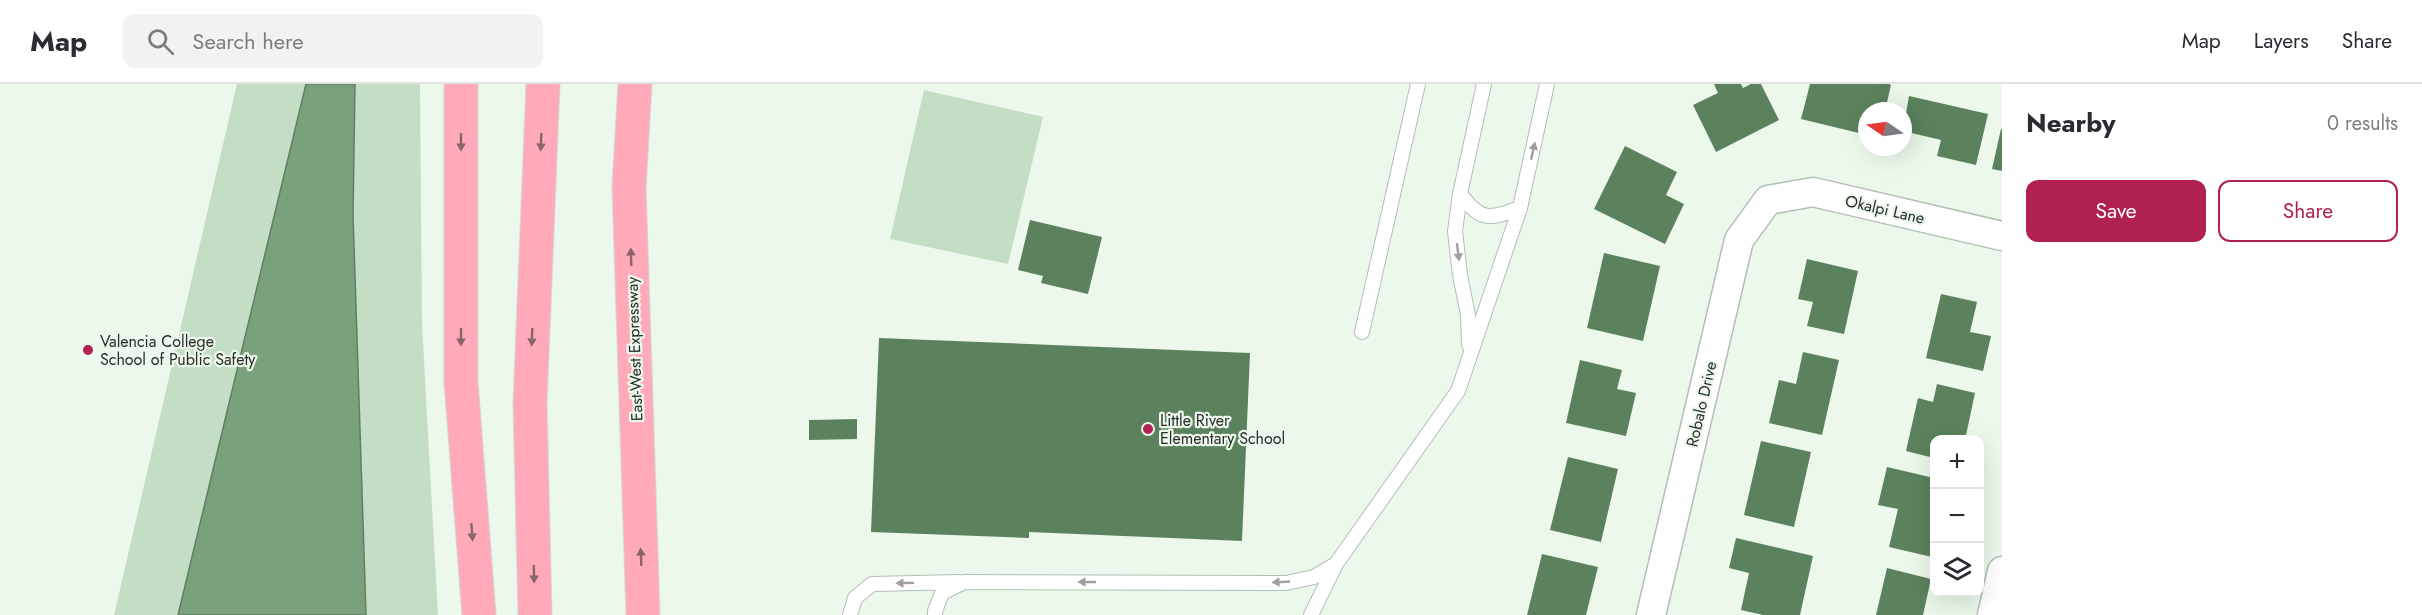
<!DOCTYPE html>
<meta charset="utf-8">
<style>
body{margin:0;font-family:Jost,sans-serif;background:#f2f2f3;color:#2b2b33}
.controls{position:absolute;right:18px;bottom:18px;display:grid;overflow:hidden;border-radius:12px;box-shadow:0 6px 24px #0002}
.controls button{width:54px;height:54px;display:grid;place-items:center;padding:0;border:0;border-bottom:2px solid #e1e1e2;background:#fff;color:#2b2b33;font:30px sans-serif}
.compass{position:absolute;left:1858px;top:18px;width:54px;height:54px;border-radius:50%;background:#fff;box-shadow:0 6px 24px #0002;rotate:283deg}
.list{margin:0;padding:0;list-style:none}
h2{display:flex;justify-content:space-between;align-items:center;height:78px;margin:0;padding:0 24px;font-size:26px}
h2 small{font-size:20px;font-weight:400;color:#7c7c81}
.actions{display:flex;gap:12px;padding:18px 24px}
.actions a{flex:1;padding:14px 0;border:2px solid #b02051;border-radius:12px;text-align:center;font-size:21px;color:#b02051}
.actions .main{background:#b02051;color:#fff}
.icon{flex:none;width:33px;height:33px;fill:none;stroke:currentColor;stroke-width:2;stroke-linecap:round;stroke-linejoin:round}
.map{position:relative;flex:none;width:2002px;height:531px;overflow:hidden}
header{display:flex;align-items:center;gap:36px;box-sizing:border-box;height:84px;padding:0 30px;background:#fff;border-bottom:2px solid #e1e1e2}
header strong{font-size:28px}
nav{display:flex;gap:33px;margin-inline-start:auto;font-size:21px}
.search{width:420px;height:54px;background:#f2f2f3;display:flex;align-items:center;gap:15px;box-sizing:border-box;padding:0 21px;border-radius:12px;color:#7c7c81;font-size:22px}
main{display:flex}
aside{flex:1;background:#fff}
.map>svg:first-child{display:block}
</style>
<header>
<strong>Map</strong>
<div class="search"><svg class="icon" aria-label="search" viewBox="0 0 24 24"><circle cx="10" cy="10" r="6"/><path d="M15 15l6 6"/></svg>Search here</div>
<nav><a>Map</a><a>Layers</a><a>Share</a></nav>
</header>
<main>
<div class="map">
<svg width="2002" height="531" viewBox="0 0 2002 531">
<rect width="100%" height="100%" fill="#ecf8ec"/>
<path fill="#c4dec5" d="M237 0H306L178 531H114Z
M355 0H420L422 240 438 531H366L353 130Z
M924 6 1043 33 1008 180 890 155Z"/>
<path fill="#79a17b" stroke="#617e62" stroke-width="1.5" d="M306 0H355L353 130 366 531H178Z"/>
<path fill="#5b825d" d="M1714 0H1741L1743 4 1751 0H1761L1779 36 1716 68 1693 21 1718 9Z
M1810 0H1889L1891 1 1885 27H1867V51L1801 35Z
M1909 12 1988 30 1976 81 1937 72 1941 56 1903 47Z
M2001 45H2002V87L1992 85Z
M1625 62 1677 88 1666 111 1684 120 1665 160 1594 125Z
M1030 136 1102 153 1088 210 1041 199 1043 192 1018 186Z
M1604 169 1660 182 1643 257 1587 244Z
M1807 175 1858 187 1844 250 1807 242 1813 218 1798 215Z
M1941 210 1977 218 1970 248 1991 252 1983 287 1926 274Z
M879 254 1250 269 1242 457 1029 448V454L871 448Z
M1803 268 1839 276 1822 351 1769 339 1779 296 1796 300Z
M1580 276 1622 286 1617 305 1636 309 1626 352 1566 339Z
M1937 300 1975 309 1965 356H1934V374L1906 367 1918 314 1933 318Z
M857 335V355L809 356V336Z
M1761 357 1811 368 1794 443 1744 431Z
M1568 373 1618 385 1601 458 1550 446Z
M1887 383 1934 394V461L1932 473 1889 463 1898 425 1878 421Z
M1736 454 1813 472 1800 531H1763L1741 526 1749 489 1729 484Z
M1542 470 1598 483 1586 531H1527Z
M1887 484 1931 495 1923 531H1876Z"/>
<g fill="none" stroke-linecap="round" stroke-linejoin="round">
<defs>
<path id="service" d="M1460 110C1481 137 1489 136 1520 124
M1362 248 1418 0
M1469 261 1468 231 1460 191 1455 147 1460 110 1484 0
M850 531 855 514 872 500 959 498
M935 531V527L942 509 964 498 1286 499 1314 493 1336 480
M1311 531 1336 480 1458 307 1520 124 1547 0"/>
<path id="minor" d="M1651 531 1739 156 1768 116 1813 108 2002 152
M1992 531 2002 487"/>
<path id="motorway" d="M461 0V298L479 531
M635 0 629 103 643 531
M535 531 530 319 543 0"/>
</defs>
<use href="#service" stroke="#b3bfb4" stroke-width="16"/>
<use href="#minor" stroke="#b3bfb4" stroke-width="31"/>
<use href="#motorway" stroke="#d4d5d4" stroke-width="35"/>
<use href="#service" stroke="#fff" stroke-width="14"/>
<use href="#minor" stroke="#fff" stroke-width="28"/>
<use href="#motorway" stroke="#ffa9b9" stroke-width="33"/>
</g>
<defs><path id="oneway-solid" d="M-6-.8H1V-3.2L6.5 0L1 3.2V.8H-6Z" transform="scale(1.5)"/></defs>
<g fill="#896469">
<use href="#oneway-solid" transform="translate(461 58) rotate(90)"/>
<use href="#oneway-solid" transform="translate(541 58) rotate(92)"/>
<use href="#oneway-solid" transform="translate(631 173) rotate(-92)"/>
<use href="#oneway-solid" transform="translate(461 253) rotate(90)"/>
<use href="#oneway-solid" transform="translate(532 253) rotate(92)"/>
<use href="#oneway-solid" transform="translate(472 448) rotate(86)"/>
<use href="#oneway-solid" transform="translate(641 473) rotate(-92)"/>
<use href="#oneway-solid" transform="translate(534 490) rotate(89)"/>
</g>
<g fill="#9ea09e">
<use href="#oneway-solid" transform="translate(1533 67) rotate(-77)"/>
<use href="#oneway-solid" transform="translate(1458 168) rotate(83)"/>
<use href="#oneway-solid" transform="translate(1087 498) rotate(-180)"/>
<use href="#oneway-solid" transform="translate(1281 498) rotate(177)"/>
<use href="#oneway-solid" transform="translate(905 499) rotate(179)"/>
</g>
<g fill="#b02051" stroke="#ecf8ec" stroke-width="2">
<circle cx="88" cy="266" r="6"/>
<circle cx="1148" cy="345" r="6"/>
</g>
<g text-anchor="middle" stroke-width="4.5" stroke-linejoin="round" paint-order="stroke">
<g font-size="16" fill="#282c28" stroke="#ecf8ec">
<text transform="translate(1885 125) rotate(13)" y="6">Okalpi Lane</text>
<text transform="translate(634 265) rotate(-92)" y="6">East-West Expressway</text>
<text transform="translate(1701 320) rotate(-77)" y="6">Robalo Drive</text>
</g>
<g font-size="16" fill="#282c28" stroke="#ecf8ec" text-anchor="start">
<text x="100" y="263">Valencia College<tspan x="100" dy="18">School of Public Safety</tspan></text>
<text x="1160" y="342">Little River<tspan x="1160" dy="18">Elementary School</tspan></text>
</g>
</g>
</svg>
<div class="controls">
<button>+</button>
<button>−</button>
<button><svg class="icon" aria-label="layers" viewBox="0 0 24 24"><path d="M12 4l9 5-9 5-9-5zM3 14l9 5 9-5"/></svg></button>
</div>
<svg class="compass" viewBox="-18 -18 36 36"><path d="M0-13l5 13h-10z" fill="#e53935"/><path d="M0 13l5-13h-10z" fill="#7c7c81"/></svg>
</div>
<aside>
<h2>Nearby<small>0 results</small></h2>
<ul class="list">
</ul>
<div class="actions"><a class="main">Save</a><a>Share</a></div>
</aside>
</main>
